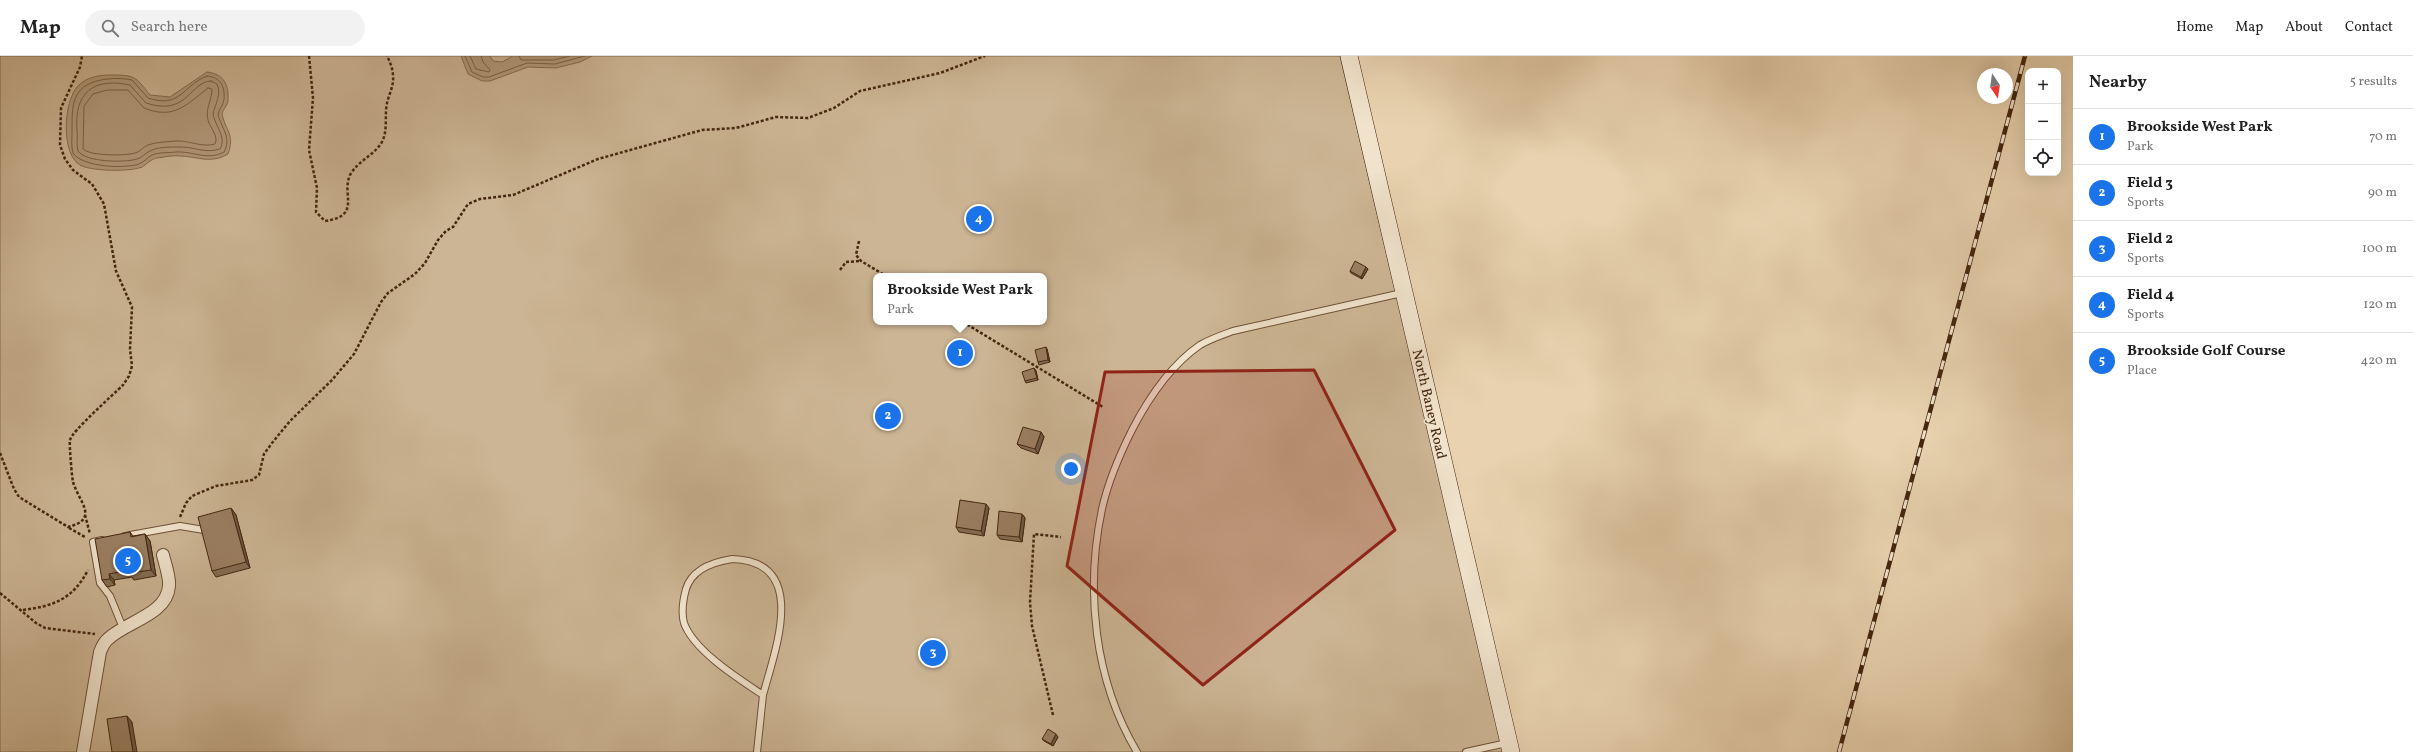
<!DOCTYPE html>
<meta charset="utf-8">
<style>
body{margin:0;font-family:Vollkorn,serif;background:#f2f2f2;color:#222}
.controls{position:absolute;right:12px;top:12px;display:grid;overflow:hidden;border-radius:8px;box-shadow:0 4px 16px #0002}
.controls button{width:36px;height:36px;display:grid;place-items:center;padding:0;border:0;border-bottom:1px solid #e0e0e0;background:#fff;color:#222;font:20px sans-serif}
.compass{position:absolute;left:1977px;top:12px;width:36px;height:36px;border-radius:50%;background:#fff;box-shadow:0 4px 16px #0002;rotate:167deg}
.you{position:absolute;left:1071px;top:413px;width:14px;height:14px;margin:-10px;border:3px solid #fff;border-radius:50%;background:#1a73e8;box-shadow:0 0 0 6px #1a73e833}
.badge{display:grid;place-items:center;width:26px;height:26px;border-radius:50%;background:#1a73e8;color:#fff;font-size:13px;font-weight:700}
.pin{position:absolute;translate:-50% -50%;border:2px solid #fff;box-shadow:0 1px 4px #0006}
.popup{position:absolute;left:873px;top:217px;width:174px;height:52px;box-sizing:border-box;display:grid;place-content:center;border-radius:8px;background:#fff;filter:drop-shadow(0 1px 3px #0005);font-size:13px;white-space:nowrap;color:#767676}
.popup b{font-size:15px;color:#222}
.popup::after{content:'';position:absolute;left:50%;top:100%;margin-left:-8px;border:8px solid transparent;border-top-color:#fff}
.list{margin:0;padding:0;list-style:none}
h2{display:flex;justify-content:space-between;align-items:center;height:52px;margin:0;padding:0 16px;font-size:17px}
h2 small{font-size:13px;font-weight:400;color:#767676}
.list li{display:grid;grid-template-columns:26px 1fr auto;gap:12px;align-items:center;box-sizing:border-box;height:56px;padding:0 16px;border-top:1px solid #e0e0e0}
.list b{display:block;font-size:15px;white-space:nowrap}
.list p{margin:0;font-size:13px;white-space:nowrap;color:#767676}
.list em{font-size:13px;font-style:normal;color:#767676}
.icon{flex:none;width:22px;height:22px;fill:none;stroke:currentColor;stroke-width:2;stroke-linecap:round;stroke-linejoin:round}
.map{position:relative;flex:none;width:2073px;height:696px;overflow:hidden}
header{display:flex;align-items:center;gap:24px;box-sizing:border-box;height:56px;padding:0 20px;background:#fff;border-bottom:1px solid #e0e0e0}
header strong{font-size:19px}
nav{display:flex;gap:22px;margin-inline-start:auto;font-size:14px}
.search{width:280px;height:36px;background:#f2f2f2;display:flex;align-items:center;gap:10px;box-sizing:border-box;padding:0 14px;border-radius:22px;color:#767676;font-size:15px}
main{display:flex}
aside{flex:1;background:#fff}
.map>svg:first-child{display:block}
</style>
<header>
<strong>Map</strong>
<div class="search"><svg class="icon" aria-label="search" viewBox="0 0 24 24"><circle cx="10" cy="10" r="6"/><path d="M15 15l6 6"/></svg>Search here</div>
<nav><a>Home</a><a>Map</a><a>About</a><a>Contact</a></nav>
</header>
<main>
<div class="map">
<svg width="2073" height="696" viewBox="0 0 2073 696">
<rect width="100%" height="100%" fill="#e8d2af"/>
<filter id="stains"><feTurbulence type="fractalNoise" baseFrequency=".005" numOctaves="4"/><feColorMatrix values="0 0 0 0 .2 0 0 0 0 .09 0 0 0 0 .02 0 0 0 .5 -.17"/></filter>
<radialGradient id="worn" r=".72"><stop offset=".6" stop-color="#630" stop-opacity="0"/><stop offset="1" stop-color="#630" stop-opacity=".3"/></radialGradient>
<path fill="#ccb594" stroke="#886e52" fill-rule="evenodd" d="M0 0H1340L1504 696H0ZM876 220H1044V266H876Z"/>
<path fill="#b19879" stroke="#866a4f" d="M461 0H490L493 5 502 6 513 0H592L580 6 556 12 528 11 490 25H482L468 18Z
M207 16C224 18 229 29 228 44 228 49 223 53 222 58 226 76 235 78 228 98 211 108 199 101 181 100 173 99 165 101 157 102 151 103 147 108 142 111 130 116 93 115 82 110 60 101 63 43 79 29 87 21 100 19 110 19 135 19 135 20 150 39L170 41Z"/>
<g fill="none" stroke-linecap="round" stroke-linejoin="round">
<path stroke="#7b5f44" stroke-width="1" d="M465 0 472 16 483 21H489L527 7 555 8 585 0
M470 0 476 13 489 16 490 14 483 6 481 0
M519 0 521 4H554L570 0
M207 20C221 21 225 31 224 43 224 48 219 53 218 58 221 72 232 81 224 96 207 105 194 95 176 96 169 97 159 96 152 99 148 101 144 106 139 108 124 113 82 111 73 97 71 90 72 84 72 76 72 50 71 30 101 24 111 22 122 22 132 24L148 42C181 53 183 29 207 20Z
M211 25 217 28C222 39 215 48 213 58 215 70 227 81 220 93 205 98 193 90 177 91 169 91 157 91 150 95 145 97 142 102 137 103 124 107 85 106 78 95 76 88 78 81 77 74 74 37 93 21 130 29L146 47C188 61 190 25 211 25Z
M208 32 212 33C212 44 205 53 208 64 210 72 219 80 215 88 202 92 189 84 175 85 166 86 156 86 148 89 143 91 140 96 135 97 125 100 90 100 83 93L84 50 93 38 107 34H128L144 52C174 64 186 49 208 32Z"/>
<defs>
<path id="lane" d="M125 480 180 470 204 474
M102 484 93 486 100 527 110 540 123 572
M732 503C810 505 775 594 763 639 739 623 694 595 684 567 681 556 683 544 686 533 692 513 713 506 732 503Z
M757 696 763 639
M1137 696C1094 624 1085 534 1102 453 1108 426 1120 398 1132 374 1148 343 1171 309 1200 289 1210 283 1222 279 1233 275L1402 237
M1466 696 1507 687"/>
<path id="street" d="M83 696 100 596C102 591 104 586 108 583 125 566 167 559 169 530 170 521 165 508 163 499"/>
<path id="secondary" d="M1349 0 1511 696"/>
</defs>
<use href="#lane" stroke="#6e5137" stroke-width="8"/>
<use href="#street" stroke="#6e5137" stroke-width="14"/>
<use href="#secondary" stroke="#45260f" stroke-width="18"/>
<path stroke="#45260f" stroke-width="2.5" stroke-dasharray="3 2" stroke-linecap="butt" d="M309 0 313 42 309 94 317 132 316 156 325 165C362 160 341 139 350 119 357 106 372 100 380 89 389 77 384 60 387 47 389 38 394 30 393 20 393 13 390 6 387 0
M859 185 856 199 861 205 886 220
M840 214 846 206 860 205
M963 266 1103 351
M0 397 14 433 19 441 68 471C100 463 79 446 73 426 72 422 69 388 70 384 72 375 113 339 123 329L129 320 132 310 130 293 132 251 116 215 104 148 92 128 73 114 65 103 60 89 61 52 80 11 82 0
M85 459 90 478
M180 461 186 447 192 440 216 430 252 424 259 419 264 398 272 387 290 365 332 324 354 298 381 246 388 237 415 218 425 207 438 184 446 175 453 171 468 148 480 143 513 139 598 103 702 74 736 72 776 61 808 62 834 52 860 35 940 17 985 0
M69 472 85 481
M0 537 36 567 45 572 95 578
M23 554C54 550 73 543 88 514
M1053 659 1032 570 1030 546 1034 478 1061 481"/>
<use href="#lane" stroke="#f0e2cb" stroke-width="6"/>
<use href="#street" stroke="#f0e2cb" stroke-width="12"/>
<use href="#secondary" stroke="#f0e2cb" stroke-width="17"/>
<defs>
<path id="rail" d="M1839 696 2025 0"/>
</defs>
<use href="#rail" stroke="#45260f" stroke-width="4.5"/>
<use href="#rail" stroke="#f0e2cb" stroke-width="3" stroke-dasharray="9" stroke-linecap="butt"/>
</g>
<path fill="#846d54" stroke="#45260f" d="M1366 211 1368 213 1362 223 1351 217 1350 215Z
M1047 293 1050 306 1039 309 1038 306Z
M1034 312 1036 315 1038 324 1026 327 1025 325Z
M1041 376 1044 381 1038 398 1021 392 1017 388Z
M231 452 236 459 250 512 216 521 212 515Z
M989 452 984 480 959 476 956 471Z
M1022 458 1025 462 1022 486 1000 483 997 479Z
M130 476 133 480 145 478 150 485 156 520 134 524 132 521 114 524 115 529 107 531 102 524Z
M1058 681 1053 690 1044 685 1042 683Z"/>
<path fill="#6c5945" stroke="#45260f" d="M1366 211 1368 213 1362 223 1361 221Z
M1046 291 1047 293 1050 306 1048 304Z
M1034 312 1036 315 1038 324 1037 322Z
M1041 376 1044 381 1038 398 1035 393Z
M986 448 989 452 984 480 981 475Z
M231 452 236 459 250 512 246 506Z
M1022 458 1025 462 1022 486 1019 481Z
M145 478 150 485 156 520 151 514Z
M109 518 114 524 115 529 110 523Z
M127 660 132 666 137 696H133Z
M1056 678 1058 681 1053 690 1051 688Z"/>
<path fill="#9a7f62" stroke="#45260f" d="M1355 205 1366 211 1361 221 1350 215Z
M1046 291 1048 304 1038 306 1035 294Z
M1034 312 1037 322 1025 325 1022 316Z
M1023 371 1041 376 1035 393 1017 388Z
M960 444 986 448 981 475 956 471Z
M231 452 246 506 212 515 198 461Z
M999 455 1022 458 1019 481 997 479Z
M130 476 131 481 145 478 151 514 130 517 129 514 109 518 110 523 102 524 95 483Z
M127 660 133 696H112L107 663Z
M1048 673 1056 678 1051 688 1042 683Z"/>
<path fill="#8f2418" fill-opacity="0.2" stroke="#8f2418" stroke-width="3" stroke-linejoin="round" d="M1314 314 1395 474 1203 629 1067 510 1105 316Z"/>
<g text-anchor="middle" stroke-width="3" stroke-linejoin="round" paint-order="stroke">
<g font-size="14" fill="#45260f" stroke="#f0e2cb">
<text transform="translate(1430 348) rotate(77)" y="5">North Baney Road</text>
</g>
</g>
<rect width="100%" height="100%" filter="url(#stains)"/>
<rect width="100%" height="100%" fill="url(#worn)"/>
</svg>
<div class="controls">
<button>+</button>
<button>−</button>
<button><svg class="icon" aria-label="locate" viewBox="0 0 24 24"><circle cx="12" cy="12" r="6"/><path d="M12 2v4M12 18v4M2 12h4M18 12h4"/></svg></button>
</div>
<svg class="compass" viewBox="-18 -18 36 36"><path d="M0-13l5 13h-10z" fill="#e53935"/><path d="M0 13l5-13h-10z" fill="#767676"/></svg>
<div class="you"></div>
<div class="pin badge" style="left:960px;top:297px">1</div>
<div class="popup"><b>Brookside West Park</b>Park</div>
<div class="pin badge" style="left:888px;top:360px">2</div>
<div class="pin badge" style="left:933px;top:597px">3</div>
<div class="pin badge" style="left:979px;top:163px">4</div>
<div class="pin badge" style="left:128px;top:505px">5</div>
</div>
<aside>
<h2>Nearby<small>5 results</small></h2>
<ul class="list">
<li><span class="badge">1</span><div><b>Brookside West Park</b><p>Park</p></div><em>70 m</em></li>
<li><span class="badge">2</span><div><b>Field 3</b><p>Sports</p></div><em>90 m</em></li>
<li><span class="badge">3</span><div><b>Field 2</b><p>Sports</p></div><em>100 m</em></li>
<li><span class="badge">4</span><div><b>Field 4</b><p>Sports</p></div><em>120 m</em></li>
<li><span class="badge">5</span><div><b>Brookside Golf Course</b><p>Place</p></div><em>420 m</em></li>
</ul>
</aside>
</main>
